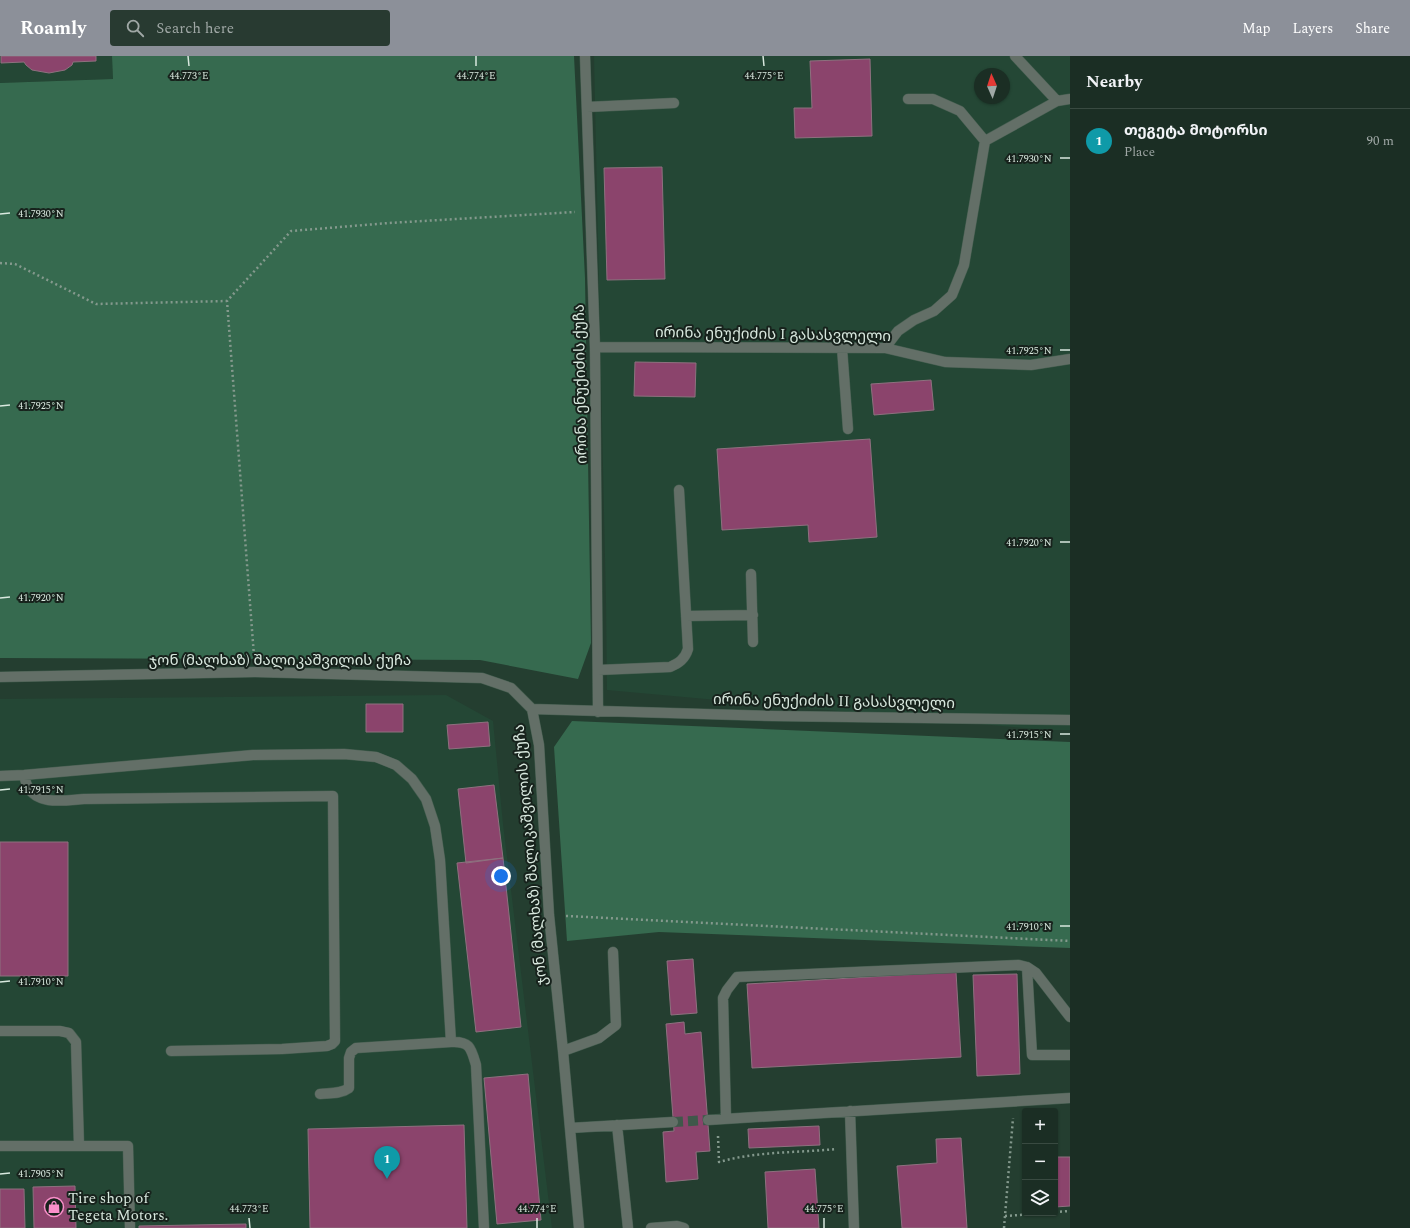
<!DOCTYPE html>
<meta charset="utf-8">
<style>
body{margin:0;font-family:Spectral,"Noto Sans Georgian",serif;background:#283a31;color:#f1f3f6}
.controls{position:absolute;right:12px;bottom:12px;display:grid;overflow:hidden;border-radius:4px;box-shadow:0 1px 3px #0004}
.controls button{width:36px;height:36px;display:grid;place-items:center;padding:0;border:0;border-bottom:1px solid #394a41;background:#1b2e24;color:#f1f3f6;font:20px sans-serif}
.compass{position:absolute;left:974px;top:12px;width:36px;height:36px;border-radius:50%;background:#1b2e24;box-shadow:0 1px 3px #0004;rotate:357deg}
.you{position:absolute;left:501px;top:820px;width:14px;height:14px;margin:-10px;border:3px solid #fff;border-radius:50%;background:#1a73e8;box-shadow:0 0 0 6px #1a73e833}
.badge{display:grid;place-items:center;width:26px;height:26px;border-radius:50%;background:#8c9099;color:#fff;font-size:13px;font-weight:700}
.pin{position:absolute;translate:-50% -33px;filter:drop-shadow(0 1px 2px #0008)}
.pin::after{content:'';position:absolute;top:21px;width:14px;height:12px;background:inherit;clip-path:polygon(0 0,100% 0,50% 100%)}
.list{margin:0;padding:0;list-style:none}
h2{display:flex;justify-content:space-between;align-items:center;height:52px;margin:0;padding:0 16px;font-size:17px}
h2 small{font-size:13px;font-weight:400;color:#a0a8a6}
.list li{display:grid;grid-template-columns:26px 1fr auto;gap:12px;align-items:center;box-sizing:border-box;height:64px;padding:0 16px;border-top:1px solid #394a41}
.list b{display:block;font-size:15px;white-space:nowrap}
.list p{margin:0;font-size:13px;white-space:nowrap;color:#a0a8a6}
.list em{font-size:13px;font-style:normal;color:#a0a8a6}
.icon{flex:none;width:22px;height:22px;fill:none;stroke:currentColor;stroke-width:2;stroke-linecap:round;stroke-linejoin:round}
.map{position:relative;flex:none;width:1070px;height:1172px;overflow:hidden}
header{display:flex;align-items:center;gap:24px;box-sizing:border-box;height:56px;padding:0 20px;background:#8c9099;color:#fff}
header strong{font-size:19px}
nav{display:flex;gap:22px;margin-inline-start:auto;font-size:14px}
.search{width:280px;height:36px;background:#283a31;display:flex;align-items:center;gap:10px;box-sizing:border-box;padding:0 14px;border-radius:4px;color:#a0a8a6;font-size:15px}
main{display:flex}
aside{flex:1;background:#1b2e24}
.map>svg:first-child{display:block}
</style>
<header>
<strong>Roamly</strong>
<div class="search"><svg class="icon" aria-label="search" viewBox="0 0 24 24"><circle cx="10" cy="10" r="6"/><path d="M15 15l6 6"/></svg>Search here</div>
<nav><a>Map</a><a>Layers</a><a>Share</a></nav>
</header>
<main>
<div class="map">
<svg width="1070" height="1172" viewBox="0 0 1070 1172">
<rect width="100%" height="100%" fill="#243e30"/>
<path fill="#244735" fill-rule="evenodd" d="M0 0H112L113 23 0 27Z
M594 0H1070V674H1046L607 634 606 547ZM980 18H1004V42H980Z
M446 639 493 665 503 768 552 1172H0V643Z"/>
<path fill="#366a4f" d="M112 0H574L585 222 591 587 578 623 480 604 0 602V27L113 23Z
M572 665 1070 686V892L659 876 567 885 554 691Z"/>
<path fill="#8b446c" stroke="#8e717f" d="M1 0H96V5L73 6 72 9 65 14 49 17 32 14 26 9 24 6 1 7Z
M870 3 872 80 795 82 794 52H812L810 5Z
M662 111 665 223 607 224 604 112Z
M635 306 696 307 695 341 634 340Z
M931 324 934 354 874 359 871 328Z
M870 383 877 481 809 486 808 469 722 474 717 393Z
M366 648H403V676H366Z
M488 666 490 690 449 693 447 669Z
M494 729 503 802 466 807 458 733Z
M0 786H68V920H0Z
M503 802 521 971 476 976 457 807Z
M693 903 697 957 671 959 667 905Z
M956 916 961 1001 752 1012 747 928Z
M1017 918 1020 1018 977 1020 973 919Z
M684 966 685 978 701 976 710 1095 696 1096 698 1123 666 1126 663 1076 674 1075 666 968Z
M528 1018 541 1164 497 1168 484 1022Z
M464 1069 467 1172H310L308 1073Z
M819 1070 820 1089 749 1092 748 1073Z
M961 1082 967 1172H902L897 1110 937 1107 936 1083Z
M1055 1101H1070V1150L1055 1151Z
M815 1113 819 1172H768L765 1116Z
M75 1130 76 1172H34L33 1131Z
M0 1133H24L25 1172H0Z
M246 1168V1172H139V1170Z"/>
<g fill="none" stroke-linecap="round" stroke-linejoin="round">
<path stroke="#3f584a" stroke-width="10" stroke-dasharray="10 5" stroke-linecap="butt" d="M673 1066 708 1064"/>
<defs>
<path id="minor" d="M585 0 595 291 598 656
M1015 0 1057 45
M908 43H933L960 55 985 85
M587 51 674 47
M595 291 885 292 945 306 1031 309 1070 303
M842 292 848 373
M885 292 898 275 914 264 934 255 952 239 964 209 985 85 1057 45 1070 43
M751 518 753 586
M686 560 753 559
M598 614 670 611C679 607 685 603 688 593L679 434
M0 621 255 616 482 622 511 632 532 653 539 689 549 859 563 995 579 1172
M532 653 773 660 1070 664
M24 719C25 723 26 728 28 731 38 750 66 744 84 743L333 740 335 985 332 988 327 990 282 993 171 995
M0 720 24 719 253 699 344 698 376 701 396 709 412 723 426 743 435 770 440 804 451 986 356 992 351 996 349 1002V1032C341 1038 330 1037 320 1038
M1027 911 1032 999H1070
M0 975H60L69 977 76 986 79 1090
M451 986C470 985 471 992 476 1009L484 1172
M563 995 599 982 616 969 613 896
M850 1055 854 1172
M726 1063 723 942 727 934 737 921 1019 909 1027 911 1036 917 1070 961
M708 1064 1070 1042
M617 1069 628 1172
M570 1072 673 1066
M0 1090H128L130 1172
M651 1172 677 1170 684 1172"/>
</defs>
<use href="#minor" stroke="#445d4f" stroke-width="11"/>
<path stroke="#84998d" stroke-width="2.5" stroke-dasharray="2 3" stroke-linecap="butt" d="M0 207 15 208 96 248 227 245
M254 600 227 245 291 175 389 167 575 156
M566 860 1070 885
M718 1080 719 1106C757 1095 797 1097 836 1093
M1055 1156 1070 1155
M1005 1160 1048 1157
M1004 1172 1013 1062"/>
<use href="#minor" stroke="#636f67" stroke-width="10"/>
</g>
<path fill="none" stroke="#d8e8de" stroke-width="1.5" d="M188 0 189 10M476 0V10M763 0 764 10M1060 102H1070M0 158 10 157M1060 294H1070M0 350 10 349M1060 486H1070M0 542 10 541M1060 678H1070M0 734 10 733M1060 870H1070M0 926 10 925M0 1118 10 1117M249 1162 250 1172M537 1162V1172M824 1162V1172"/>
<defs>
<symbol id="shop-ring" viewBox="-11 -11 22 22"><circle r="9.5" fill="#17221c" stroke="#f98fc9" stroke-width="1.5"/><path d="M-5-2.5h2.3a2.7 3.5 0 0 1 5.4 0H5L5.5 6h-11ZM-1.5-2.5h3a1.5 2.3 0 0 0-3 0Z" fill="#f98fc9"/></symbol>
</defs>
<g fill-rule="evenodd">
<use href="#shop-ring" x="43" y="1140" width="22" height="22"/>
</g>
<g text-anchor="middle" stroke-width="4" stroke-linejoin="round" paint-order="stroke">
<g font-size="15" fill="#d8e8de" stroke="#17221c">
<text transform="translate(773 278) rotate(1)" y="5">ირინა ენუქიძის I გასასვლელი</text>
<text transform="translate(580 328) rotate(-91)" y="5">ირინა ენუქიძის ქუჩა</text>
<text x="280" y="609">ჯონ (მალხაზ) შალიკაშვილის ქუჩა</text>
<text transform="translate(834 645) rotate(1)" y="5">ირინა ენუქიძის II გასასვლელი</text>
<text transform="translate(530 799) rotate(-95)" y="5">ჯონ (მალხაზ) შალიკაშვილის ქუჩა</text>
</g>
<g font-size="15" fill="#d8e8de" stroke="#17221c" text-anchor="start">
<text x="68" y="1147">Tire shop of<tspan x="68" dy="17">Tegeta Motors.</tspan></text>
</g>
</g>
<g font-size="10" text-anchor="middle" fill="#d8e8de" stroke="#17221c" stroke-width="4" stroke-linejoin="round" paint-order="stroke">
<text x="189" y="23">44.773°E</text>
<text x="476" y="23">44.774°E</text>
<text x="764" y="23">44.775°E</text>
<text x="1029" y="106">41.7930°N</text>
<text x="41" y="161">41.7930°N</text>
<text x="1029" y="298">41.7925°N</text>
<text x="41" y="353">41.7925°N</text>
<text x="1029" y="490">41.7920°N</text>
<text x="41" y="545">41.7920°N</text>
<text x="1029" y="682">41.7915°N</text>
<text x="41" y="737">41.7915°N</text>
<text x="1029" y="874">41.7910°N</text>
<text x="41" y="929">41.7910°N</text>
<text x="41" y="1121">41.7905°N</text>
<text x="249" y="1156">44.773°E</text>
<text x="537" y="1156">44.774°E</text>
<text x="824" y="1156">44.775°E</text>
</g>
</svg>
<div class="controls">
<button>+</button>
<button>−</button>
<button><svg class="icon" aria-label="layers" viewBox="0 0 24 24"><path d="M12 4l9 5-9 5-9-5zM3 14l9 5 9-5"/></svg></button>
</div>
<svg class="compass" viewBox="-18 -18 36 36"><path d="M0-13l5 13h-10z" fill="#e53935"/><path d="M0 13l5-13h-10z" fill="#a0a8a6"/></svg>
<div class="you"></div>
<div class="pin badge" style="left:387px;top:1123px;background:#0f9aa8">1</div>
</div>
<aside>
<h2>Nearby<small></small></h2>
<ul class="list">
<li><span class="badge" style="background:#0f9aa8">1</span><div><b>თეგეტა მოტორსი</b><p>Place</p></div><em>90 m</em></li>
</ul>
</aside>
</main>
